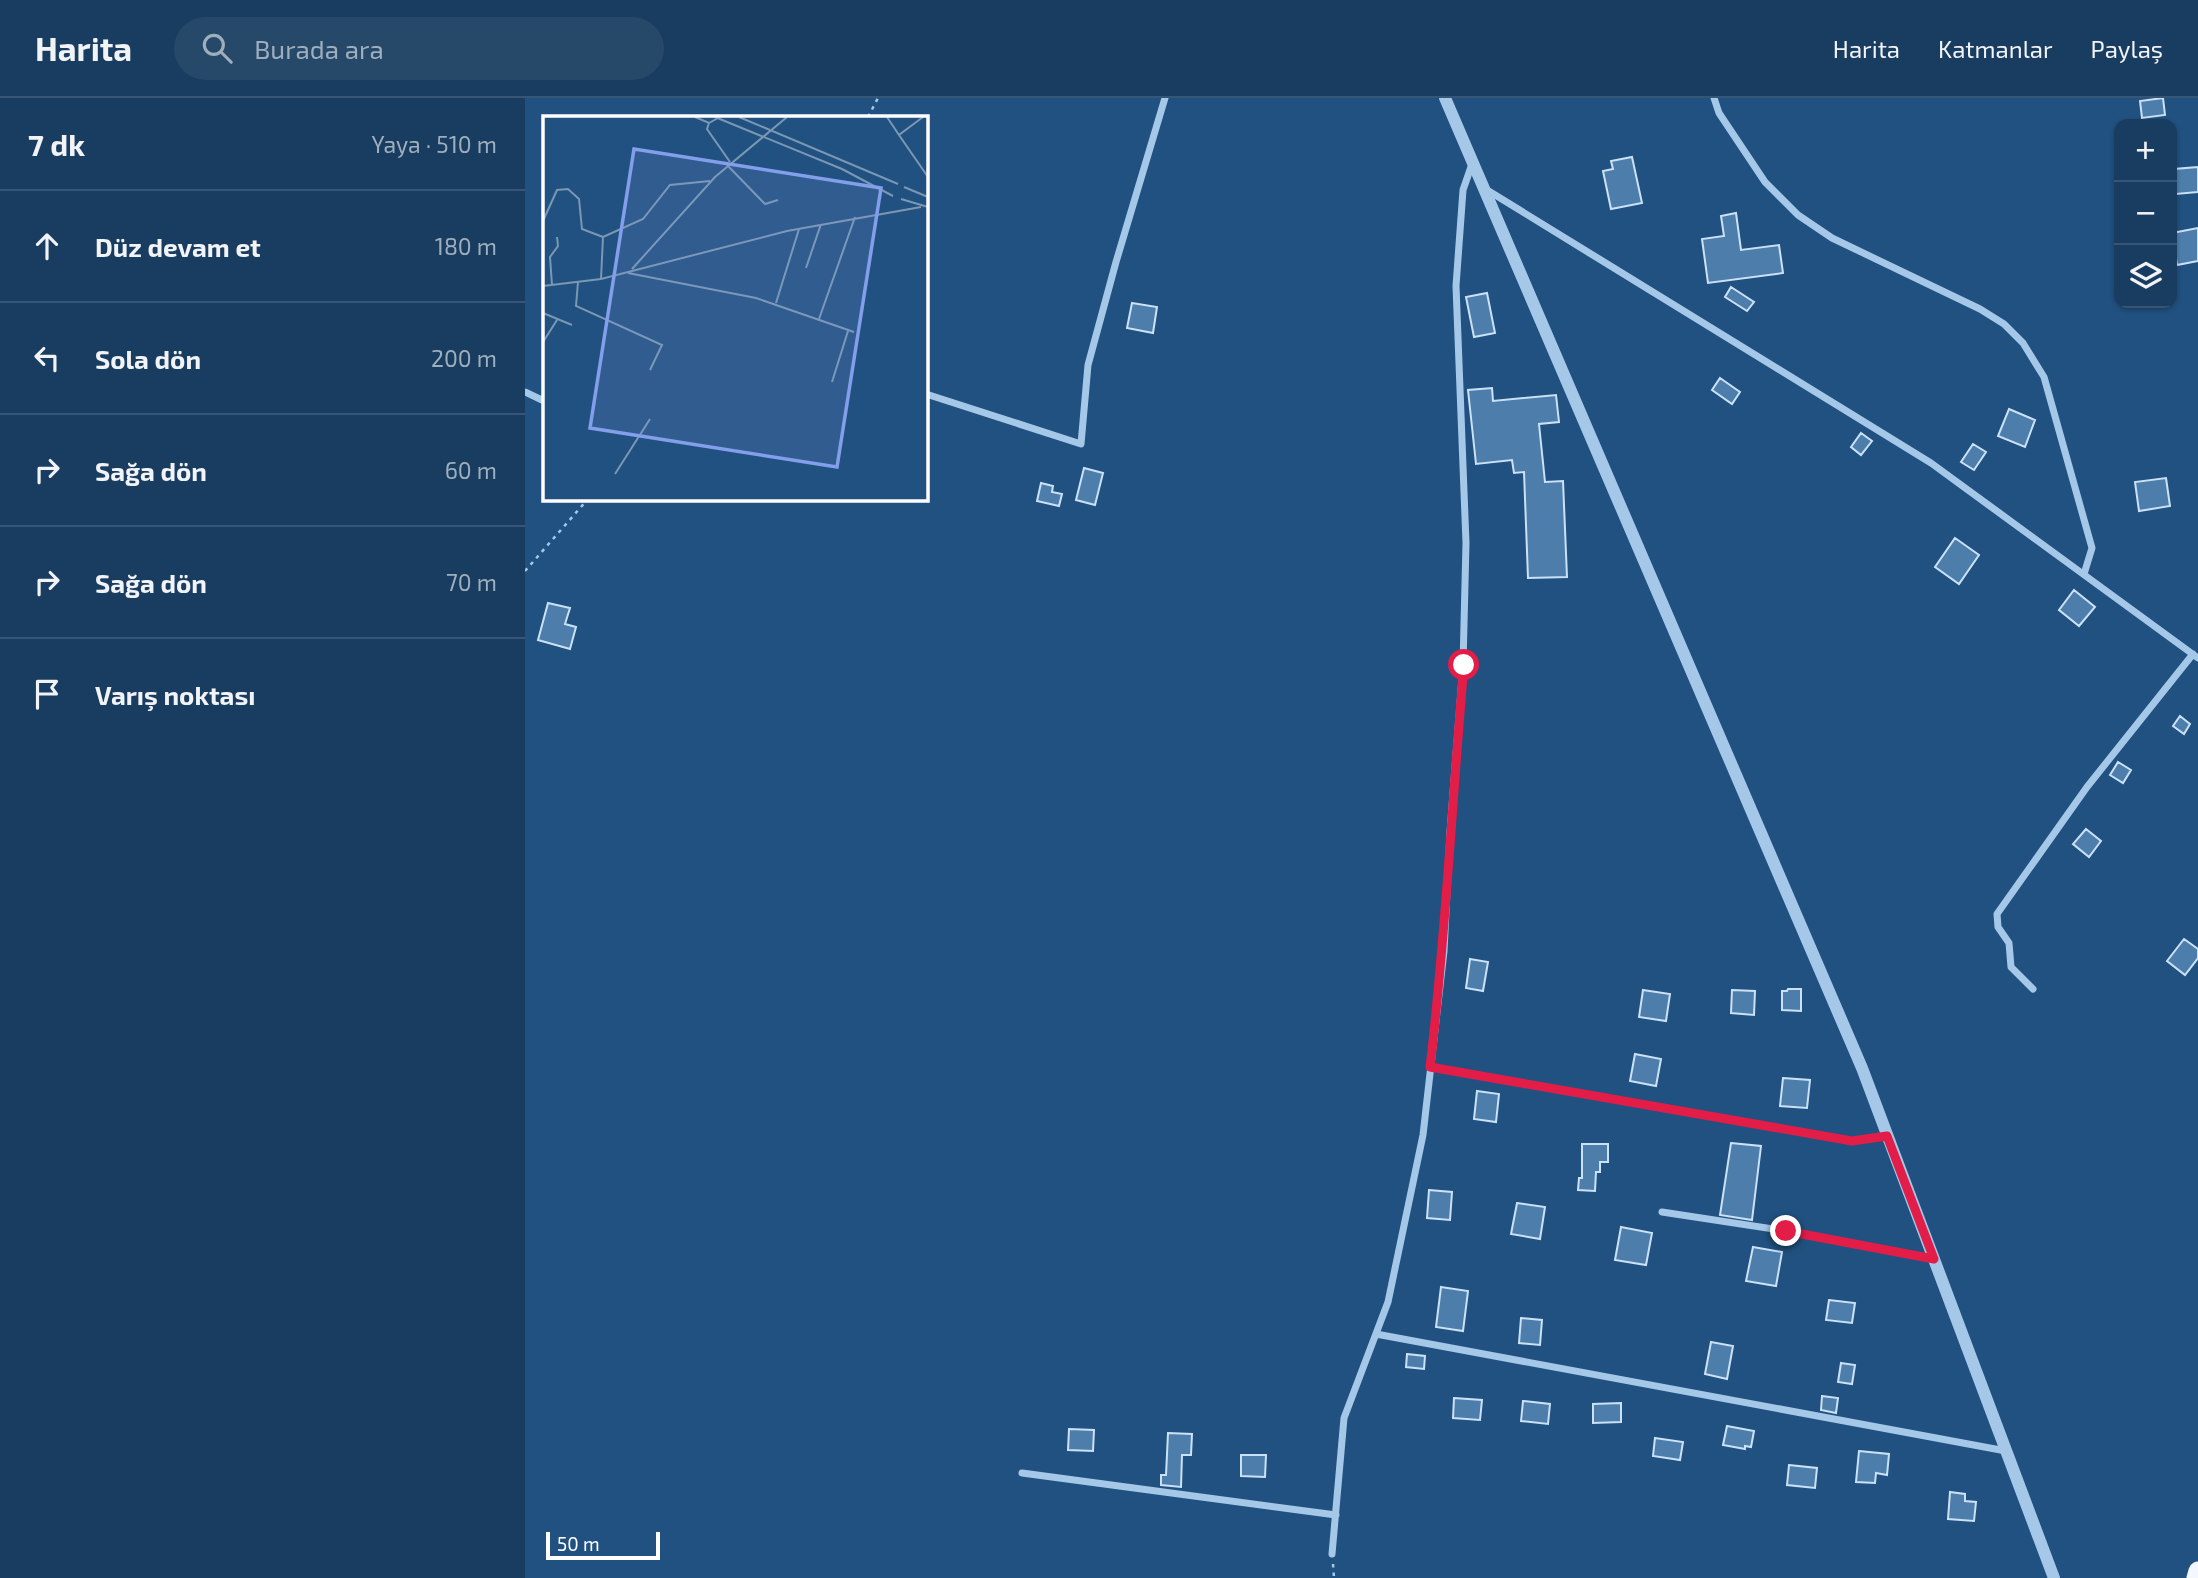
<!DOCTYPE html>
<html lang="tr">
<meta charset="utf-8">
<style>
body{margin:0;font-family:"Exo 2",sans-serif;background:#264869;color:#f1f3f6}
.controls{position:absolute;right:21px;top:21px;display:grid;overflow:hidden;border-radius:14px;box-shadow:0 2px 5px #0004}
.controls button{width:63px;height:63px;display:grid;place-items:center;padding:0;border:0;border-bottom:2px solid #375675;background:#193d60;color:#f1f3f6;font:35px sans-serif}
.scale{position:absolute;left:21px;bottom:18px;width:114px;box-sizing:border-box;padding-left:7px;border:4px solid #fff;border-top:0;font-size:19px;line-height:24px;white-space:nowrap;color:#fff;-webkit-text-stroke:5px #215180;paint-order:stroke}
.stop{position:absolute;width:21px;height:21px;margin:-16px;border:5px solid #e11d48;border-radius:50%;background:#fff}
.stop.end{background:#e11d48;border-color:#fff;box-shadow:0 2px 7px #0008}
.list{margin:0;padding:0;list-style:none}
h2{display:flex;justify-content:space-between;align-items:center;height:91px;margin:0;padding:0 28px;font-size:30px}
h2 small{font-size:23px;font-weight:400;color:#9faebd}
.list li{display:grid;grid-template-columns:46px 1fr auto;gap:21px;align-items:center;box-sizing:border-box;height:112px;padding:0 28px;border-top:2px solid #375675}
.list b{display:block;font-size:26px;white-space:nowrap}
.list em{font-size:23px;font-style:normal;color:#9faebd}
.icon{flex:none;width:38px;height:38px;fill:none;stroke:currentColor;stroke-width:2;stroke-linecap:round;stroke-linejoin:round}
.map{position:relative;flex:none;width:1673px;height:1480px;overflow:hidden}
header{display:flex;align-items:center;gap:42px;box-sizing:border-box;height:98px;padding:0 35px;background:#193d60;border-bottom:2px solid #375675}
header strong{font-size:33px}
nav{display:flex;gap:38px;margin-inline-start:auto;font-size:24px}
.search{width:490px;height:63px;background:#264869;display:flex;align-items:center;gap:18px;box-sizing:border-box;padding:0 24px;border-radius:38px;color:#9faebd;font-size:26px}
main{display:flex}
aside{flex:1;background:#193d60}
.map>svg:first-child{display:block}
</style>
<header>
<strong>Harita</strong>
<div class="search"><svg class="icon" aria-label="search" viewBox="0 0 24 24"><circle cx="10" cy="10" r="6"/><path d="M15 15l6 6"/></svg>Burada ara</div>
<nav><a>Harita</a><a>Katmanlar</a><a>Paylaş</a></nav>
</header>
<main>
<aside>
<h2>7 dk<small>Yaya · 510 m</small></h2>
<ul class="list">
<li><svg class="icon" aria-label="ahead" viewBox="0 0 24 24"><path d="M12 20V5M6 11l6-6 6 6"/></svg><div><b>Düz devam et</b></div><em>180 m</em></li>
<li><svg class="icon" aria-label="left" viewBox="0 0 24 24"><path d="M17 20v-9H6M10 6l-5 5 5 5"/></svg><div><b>Sola dön</b></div><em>200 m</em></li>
<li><svg class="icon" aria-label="right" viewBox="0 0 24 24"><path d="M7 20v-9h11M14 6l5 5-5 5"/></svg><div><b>Sağa dön</b></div><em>60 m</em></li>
<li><svg class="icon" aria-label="right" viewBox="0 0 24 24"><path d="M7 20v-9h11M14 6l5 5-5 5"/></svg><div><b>Sağa dön</b></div><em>70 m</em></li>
<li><svg class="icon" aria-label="arrive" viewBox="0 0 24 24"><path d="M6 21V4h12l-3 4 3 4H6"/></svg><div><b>Varış noktası</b></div></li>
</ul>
</aside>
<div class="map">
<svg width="1673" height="1480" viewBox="0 0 1673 1480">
<rect width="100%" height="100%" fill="#215180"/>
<path fill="#4d7eab" stroke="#cae1f6" stroke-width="2" d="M1638 0 1640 17 1617 20 1615 3Z
M1107 59 1117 105 1086 111 1078 73 1088 71 1086 63Z
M1673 69V94L1651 96 1649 71Z
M1211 115 1216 152 1254 147 1258 175 1183 185 1177 141 1199 138 1196 118Z
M1673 130V163L1652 167 1647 135Z
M1206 189 1229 204 1222 213 1200 199Z
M962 195 970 235 949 239 941 199Z
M607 205 632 209 628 235 602 230Z
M1195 280 1215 294 1207 306 1187 292Z
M967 290 968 303 1031 297 1034 324 1014 326 1020 384 1038 383 1042 479 1003 480 999 374 989 375 987 362 951 366 943 292Z
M1484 311 1510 322 1500 349 1473 338Z
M1336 335 1347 343 1336 357 1326 349Z
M1448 346 1461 354 1449 372 1436 364Z
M559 370 578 375 570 407 551 402Z
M1641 380 1645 408 1614 413 1610 384Z
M516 385 528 388 527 394 537 396 534 408 512 403Z
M1430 440 1454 457 1434 486 1410 469Z
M1549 492 1570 509 1554 528 1534 512Z
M23 505 45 510 40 526 51 529 45 551 13 542Z
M1655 618 1665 626 1659 636 1648 628Z
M1593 664 1606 672 1598 685 1585 677Z
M1561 731 1576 743 1564 759 1548 746Z
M1659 841 1673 851V860L1660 877 1642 863Z
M945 861 963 864 958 893 941 890Z
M1263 891H1276V913L1257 912V893H1262Z
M1118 892 1145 896 1141 923 1114 919Z
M1207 892 1230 893 1229 917 1206 915Z
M1110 956 1136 961 1131 988 1105 983Z
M1258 980 1285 982 1282 1010 1255 1008Z
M952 993 974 996 971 1024 949 1021Z
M1206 1045 1236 1048 1227 1122 1195 1117Z
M1057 1046H1083V1064H1075V1074H1071L1070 1093 1053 1092 1054 1080H1057Z
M904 1092 927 1094 925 1122 902 1120Z
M992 1105 1020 1109 1015 1141 986 1136Z
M1096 1129 1127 1135 1121 1167 1090 1162Z
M1228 1149 1257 1154 1251 1188 1221 1183Z
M916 1189 943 1193 938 1233 911 1229Z
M1304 1202 1330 1205 1327 1225 1301 1222Z
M996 1220 1017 1222 1015 1247 994 1245Z
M1186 1244 1208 1248 1202 1281 1180 1276Z
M882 1256 900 1258 899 1271 881 1269Z
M1316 1265 1330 1267 1327 1286 1313 1284Z
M1297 1298 1313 1300 1311 1315 1296 1312Z
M929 1300 957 1302 955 1322 928 1320Z
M998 1303 1025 1306 1023 1326 996 1323Z
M1096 1305V1324L1068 1325V1306Z
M1202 1328 1229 1333 1226 1349 1220 1348V1351L1198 1347Z
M544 1331 569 1332 568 1353 543 1352Z
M643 1335 667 1336 666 1357H657L656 1389 636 1387V1377H641Z
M1130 1340 1158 1344 1155 1362 1128 1358Z
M1334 1353 1364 1356 1362 1377 1351 1375 1350 1385 1331 1384Z
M716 1357H741L740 1379 716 1378Z
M1264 1367 1292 1370 1290 1390 1262 1387Z
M1425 1394 1440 1396V1403L1451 1404 1449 1423 1423 1421Z"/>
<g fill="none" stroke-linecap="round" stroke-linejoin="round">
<path stroke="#a6c8e8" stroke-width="2.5" stroke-dasharray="3.5 5" stroke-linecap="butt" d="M343 19 353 0
M0 473 63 401
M808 1466 809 1480"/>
<path stroke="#a6c8e8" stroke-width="7" d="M1189 0 1194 15 1240 84 1273 117 1307 140 1455 211 1479 226 1498 245 1519 279 1567 450 1559 476
M962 92 1406 365 1673 560
M0 294 19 303
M401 296 556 346 563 267 591 164 640 0
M1508 891 1486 869 1484 845 1473 829 1472 816 1562 689 1668 556
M906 969 1327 1043 1362 1038
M1137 1114 1261 1133 1409 1161
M851 1236 1481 1353
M497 1375 811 1417
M807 1456 819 1320 863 1204 898 1037 919 853 925 734 938 567 941 445 931 188 938 92 947 66"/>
<path stroke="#a6c8e8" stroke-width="12" d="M920 0 1337 970 1529 1480"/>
<path stroke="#f4f8fe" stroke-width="19" d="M1671 1480 1673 1473"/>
</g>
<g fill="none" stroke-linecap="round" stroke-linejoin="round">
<path stroke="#e11d48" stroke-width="9" d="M939 567C927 701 921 836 905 969L1327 1043 1362 1038 1409 1161 1261 1133"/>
</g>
<g transform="translate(18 18)">
<rect width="385" height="385" fill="#215180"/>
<path fill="none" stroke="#7a97b3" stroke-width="2" d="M152 1 166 7 175 2M172 1 299 53 350 80M196 1 355 68M344 1 356 19M380 1 356 19 385 61M166 7 164 13 187 46M184 49 222 88 235 84M361 71 385 81M358 83 385 91M0 105 14 74 25 73 36 83 39 113 60 121 58 163M60 121 100 103 127 69 167 65M263 152 278 108M89 153 172 61 244 1M85 157 213 182 311 216M35 166 33 190 119 229 107 254M9 169 7 141 15 130 14 121M0 170 58 163 244 115 378 91M233 187 256 113M0 197 29 209M276 203 312 101M0 226 14 204M289 266 305 215M72 358 107 303"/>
<path fill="#839eea" fill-opacity="0.15" stroke="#839eea" stroke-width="3.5" d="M91 33 338 72 294 351 47 312Z"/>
<rect width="385" height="385" fill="none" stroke="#fff" stroke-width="3.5"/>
</g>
</svg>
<div class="controls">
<button>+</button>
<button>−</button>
<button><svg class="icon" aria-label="layers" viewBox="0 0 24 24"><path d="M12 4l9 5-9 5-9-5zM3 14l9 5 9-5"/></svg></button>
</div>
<div class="scale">50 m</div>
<div class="stop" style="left:939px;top:567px"></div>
<div class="stop end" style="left:1261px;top:1133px"></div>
</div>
</main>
